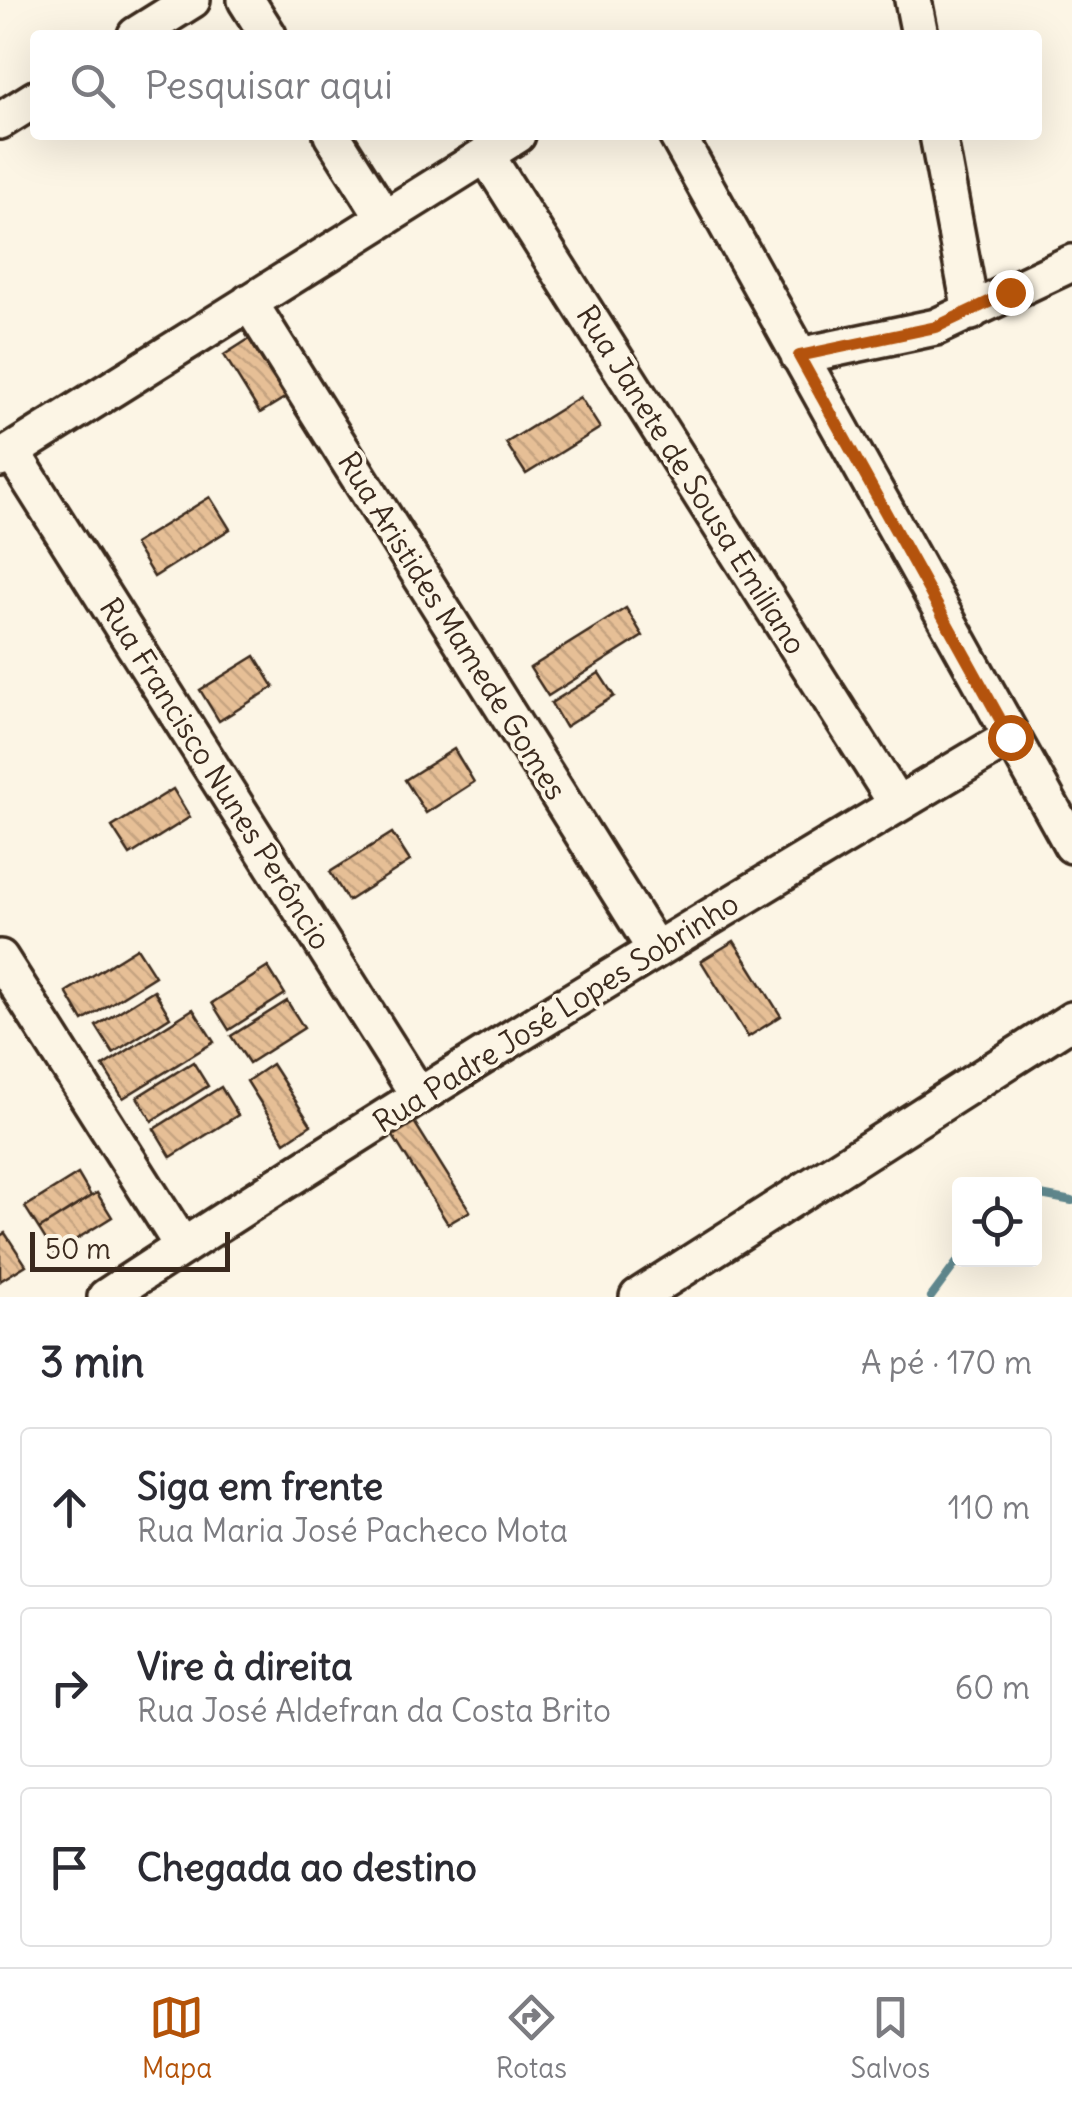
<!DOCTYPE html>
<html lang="pt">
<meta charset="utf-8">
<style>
body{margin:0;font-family:Delius,sans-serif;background:#f7f7f7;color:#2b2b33}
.controls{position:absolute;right:30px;bottom:30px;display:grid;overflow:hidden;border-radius:10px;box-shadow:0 10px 40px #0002}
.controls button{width:90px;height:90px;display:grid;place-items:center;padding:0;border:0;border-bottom:2px solid #e1e1e2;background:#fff;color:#2b2b33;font:50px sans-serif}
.scale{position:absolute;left:30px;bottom:25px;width:200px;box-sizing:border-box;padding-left:10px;border:5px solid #3b2a1e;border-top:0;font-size:28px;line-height:35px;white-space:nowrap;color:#3b2a1e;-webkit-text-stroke:8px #fcf5e5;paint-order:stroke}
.stop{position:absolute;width:30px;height:30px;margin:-22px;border:8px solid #b45309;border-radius:50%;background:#fff}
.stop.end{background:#b45309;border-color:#fff;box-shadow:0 2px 10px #0008}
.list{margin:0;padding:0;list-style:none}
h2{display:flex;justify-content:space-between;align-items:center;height:130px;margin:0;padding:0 40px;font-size:42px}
h2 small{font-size:32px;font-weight:400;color:#7c7c81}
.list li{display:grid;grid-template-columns:65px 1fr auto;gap:30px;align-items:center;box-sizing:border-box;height:160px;margin:0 20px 20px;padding:0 20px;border:2px solid #e1e1e2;border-radius:10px}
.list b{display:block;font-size:38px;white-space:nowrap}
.list p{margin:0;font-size:32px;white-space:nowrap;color:#7c7c81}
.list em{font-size:32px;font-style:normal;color:#7c7c81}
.icon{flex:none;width:55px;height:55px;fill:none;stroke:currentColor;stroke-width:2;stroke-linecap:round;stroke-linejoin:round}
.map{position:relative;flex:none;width:1072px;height:1297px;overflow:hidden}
.search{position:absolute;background:#fff;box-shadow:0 10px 40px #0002;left:30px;right:30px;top:30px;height:110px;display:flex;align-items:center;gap:25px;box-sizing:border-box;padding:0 35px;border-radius:10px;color:#7c7c81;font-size:38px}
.sheet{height:670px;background:#fff}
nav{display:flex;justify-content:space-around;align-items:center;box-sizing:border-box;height:140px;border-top:2px solid #e1e1e2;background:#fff;font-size:28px;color:#7c7c81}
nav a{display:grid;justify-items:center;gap:5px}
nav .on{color:#b45309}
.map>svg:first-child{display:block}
</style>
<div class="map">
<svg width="1072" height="1297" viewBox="0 0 1072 1297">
<defs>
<pattern id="building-back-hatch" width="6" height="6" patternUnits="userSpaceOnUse" patternTransform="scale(2.5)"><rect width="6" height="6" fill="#e6bf96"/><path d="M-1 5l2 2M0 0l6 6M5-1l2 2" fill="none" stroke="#c6a481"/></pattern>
</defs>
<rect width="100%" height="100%" fill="#fcf5e5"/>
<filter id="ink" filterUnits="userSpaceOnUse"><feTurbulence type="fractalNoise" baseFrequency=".01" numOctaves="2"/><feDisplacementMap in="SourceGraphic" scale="20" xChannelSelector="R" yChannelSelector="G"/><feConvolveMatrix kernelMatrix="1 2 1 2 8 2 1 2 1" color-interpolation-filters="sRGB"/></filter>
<g filter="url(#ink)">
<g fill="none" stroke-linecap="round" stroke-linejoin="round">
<path stroke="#61888e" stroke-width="8" d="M1034 1198 1041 1195 1072 1201
M931 1297 960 1258"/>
</g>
<path fill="url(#building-back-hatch)" stroke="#3b2a1e" stroke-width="2.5" d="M249 339 286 397 260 413 224 355Z
M580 397 600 428 526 474 506 443Z
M210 497 230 529 154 577 134 544Z
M626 608 643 636 548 696 530 668Z
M255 656 274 687 219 721 200 690Z
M599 673 614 696 565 727 551 703Z
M454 749 474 782 426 813 405 780Z
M173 789 190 817 130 855 112 827Z
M392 833 410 861 348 901 330 872Z
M734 941 781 1016 748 1037 701 961Z
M137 948 155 976 83 1021 66 992Z
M268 967 285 994 229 1030 212 1003Z
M154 990 170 1017 113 1053 96 1026Z
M287 1001 304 1028 249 1063 231 1036Z
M193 1009 214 1042 123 1098 103 1066Z
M193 1062 208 1086 152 1121 137 1097Z
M272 1064 311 1125 285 1142 247 1081Z
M221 1087 238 1115 171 1157 154 1129Z
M413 1120 470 1211 448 1224 391 1133Z
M78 1174 91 1196 39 1229 25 1207Z
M97 1193 112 1217 54 1253 39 1229Z
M5 1233 26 1265 0 1281V1236Z"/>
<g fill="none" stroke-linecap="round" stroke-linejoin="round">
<defs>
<path id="minor" d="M246 0 268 35
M913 0 920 35
M136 35 192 0
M0 121 35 99
M332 135 384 217
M677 135 1072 845
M938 135 971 312
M486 155 897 804
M249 302 655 949
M799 356 936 327 1072 263
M12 452 419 1096
M0 459 517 135
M0 958 183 1247
M106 1297C402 1102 706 918 1011 737
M638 1297 1072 1020"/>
</defs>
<use href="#minor" stroke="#3b2a1e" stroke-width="42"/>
<use href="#minor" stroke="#fcf5e5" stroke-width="35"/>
</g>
</g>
<g fill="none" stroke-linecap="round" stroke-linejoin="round" filter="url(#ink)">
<path stroke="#b45309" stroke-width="12" d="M1010 292 936 327 799 356 1010 737"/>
</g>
<g text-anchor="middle" stroke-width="8" stroke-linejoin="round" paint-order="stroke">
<g font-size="30" fill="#3b2a1e" stroke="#fcf5e5">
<text transform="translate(691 480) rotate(58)" y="10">Rua Janete de Sousa Emiliano</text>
<text transform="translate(452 626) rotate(58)" y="10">Rua Aristides Mamede Gomes</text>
<text transform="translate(215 774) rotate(58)" y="10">Rua Francisco Nunes Perôncio</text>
<text transform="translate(556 1013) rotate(-32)" y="10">Rua Padre José Lopes Sobrinho</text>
</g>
</g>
</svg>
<div class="controls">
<button><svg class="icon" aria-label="locate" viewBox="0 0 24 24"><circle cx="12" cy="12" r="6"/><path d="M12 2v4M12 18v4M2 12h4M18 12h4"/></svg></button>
</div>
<div class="scale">50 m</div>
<div class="stop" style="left:1010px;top:737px"></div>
<div class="stop end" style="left:1010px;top:292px"></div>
<div class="search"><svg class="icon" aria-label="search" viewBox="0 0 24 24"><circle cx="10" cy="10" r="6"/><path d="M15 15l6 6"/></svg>Pesquisar aqui</div>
</div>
<section class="sheet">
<h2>3 min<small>A pé · 170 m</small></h2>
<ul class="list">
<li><svg class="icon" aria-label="ahead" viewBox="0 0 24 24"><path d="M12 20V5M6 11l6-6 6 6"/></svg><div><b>Siga em frente</b><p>Rua Maria José Pacheco Mota</p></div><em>110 m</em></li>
<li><svg class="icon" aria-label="right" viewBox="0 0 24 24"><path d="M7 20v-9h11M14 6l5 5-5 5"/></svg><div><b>Vire à direita</b><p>Rua José Aldefran da Costa Brito</p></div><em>60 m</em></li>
<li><svg class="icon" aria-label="arrive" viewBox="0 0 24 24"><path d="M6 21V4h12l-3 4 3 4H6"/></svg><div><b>Chegada ao destino</b></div></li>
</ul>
</section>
<nav>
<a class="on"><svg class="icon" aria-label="map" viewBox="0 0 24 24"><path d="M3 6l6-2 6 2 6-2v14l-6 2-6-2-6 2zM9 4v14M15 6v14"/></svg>Mapa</a>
<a><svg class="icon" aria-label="directions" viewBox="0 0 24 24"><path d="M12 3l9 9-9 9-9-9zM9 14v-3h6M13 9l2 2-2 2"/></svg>Rotas</a>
<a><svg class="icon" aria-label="saved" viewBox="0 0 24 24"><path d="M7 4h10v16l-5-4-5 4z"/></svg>Salvos</a>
</nav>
